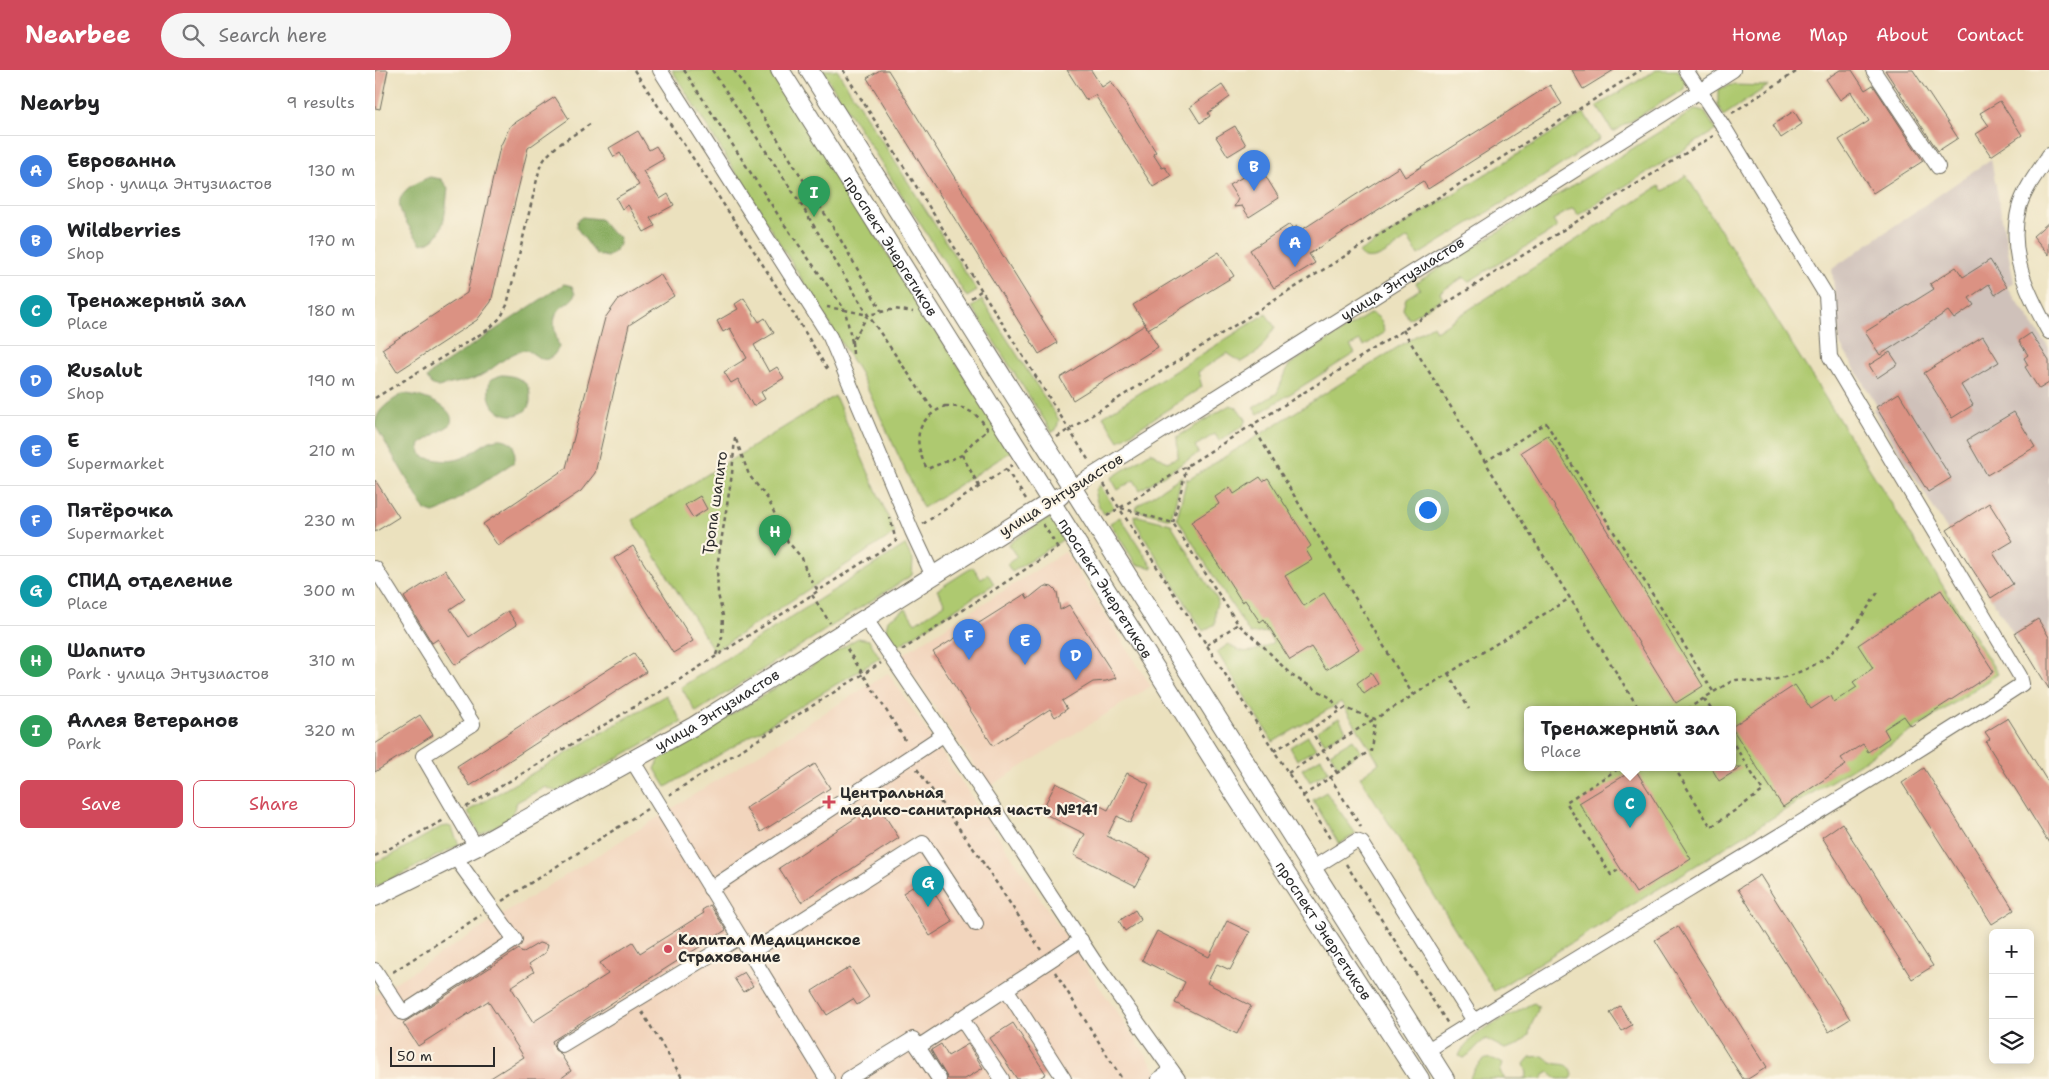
<!DOCTYPE html>
<meta charset="utf-8">
<style>
body{margin:0;font-family:"Shantell Sans",sans-serif;background:#f6f6f6;color:#202124}
.controls{position:absolute;right:15px;bottom:15px;display:grid;overflow:hidden;border-radius:8px;box-shadow:0 2px 12px #0003}
.controls button{width:45px;height:45px;display:grid;place-items:center;padding:0;border:0;border-bottom:1px solid #e0e0e0;background:#fff;color:#202124;font:25px sans-serif}
.scale{position:absolute;left:15px;bottom:12px;width:105px;box-sizing:border-box;padding-left:5px;border:2px solid #2b2b2b;border-top:0;font-size:14px;line-height:18px;white-space:nowrap;color:#2b2b2b;-webkit-text-stroke:4px #fcf5e5;paint-order:stroke}
.you{position:absolute;left:1052px;top:439px;width:18px;height:18px;margin:-12px;border:4px solid #fff;border-radius:50%;background:#1a73e8;box-shadow:0 0 0 8px #1a73e833}
.badge{display:grid;place-items:center;width:32px;height:32px;border-radius:50%;background:#d1495b;color:#fff;font-size:16px;font-weight:700}
.pin{position:absolute;translate:-50% -41px;filter:drop-shadow(0 1px 2px #0008)}
.pin::after{content:'';position:absolute;top:26px;width:18px;height:15px;background:inherit;clip-path:polygon(0 0,100% 0,50% 100%)}
.popup{position:absolute;left:1149px;top:636px;width:212px;height:65px;box-sizing:border-box;display:grid;place-content:center;border-radius:8px;background:#fff;filter:drop-shadow(0 1px 4px #0005);font-size:16px;white-space:nowrap;color:#757577}
.popup b{font-size:19px;color:#202124}
.popup::after{content:'';position:absolute;left:50%;top:100%;margin-left:-10px;border:10px solid transparent;border-top-color:#fff}
.list{margin:0;padding:0;list-style:none}
h2{display:flex;justify-content:space-between;align-items:center;height:65px;margin:0;padding:0 20px;font-size:21px}
h2 small{font-size:16px;font-weight:400;color:#757577}
.list li{display:grid;grid-template-columns:32px 1fr auto;gap:15px;align-items:center;box-sizing:border-box;height:70px;padding:0 20px;border-top:1px solid #e0e0e0}
.list b{display:block;font-size:19px;white-space:nowrap}
.list p{margin:0;font-size:16px;white-space:nowrap;color:#757577}
.list em{font-size:16px;font-style:normal;color:#757577}
.actions{display:flex;gap:10px;padding:15px 20px}
.actions a{flex:1;padding:11px 0;border:1px solid #d1495b;border-radius:8px;text-align:center;font-size:18px;color:#d1495b}
.actions .main{background:#d1495b;color:#fff}
.icon{flex:none;width:28px;height:28px;fill:none;stroke:currentColor;stroke-width:2;stroke-linecap:round;stroke-linejoin:round}
.map{position:relative;flex:none;width:1674px;height:1009px;overflow:hidden}
header{display:flex;align-items:center;gap:30px;box-sizing:border-box;height:70px;padding:0 25px;background:#d1495b;color:#fff}
header strong{font-size:24px}
nav{display:flex;gap:28px;margin-inline-start:auto;font-size:18px}
.search{width:350px;height:45px;background:#f6f6f6;display:flex;align-items:center;gap:12px;box-sizing:border-box;padding:0 18px;border-radius:28px;color:#757577;font-size:19px}
main{display:flex}
aside{flex:1;background:#fff}
.map>svg:first-child{display:block}
</style>
<header>
<strong>Nearbee</strong>
<div class="search"><svg class="icon" aria-label="search" viewBox="0 0 24 24"><circle cx="10" cy="10" r="6"/><path d="M15 15l6 6"/></svg>Search here</div>
<nav><a>Home</a><a>Map</a><a>About</a><a>Contact</a></nav>
</header>
<main>
<aside>
<h2>Nearby<small>9 results</small></h2>
<ul class="list">
<li><span class="badge" style="background:#3f7fe0">A</span><div><b>Еврованна</b><p>Shop · улица Энтузиастов</p></div><em>130 m</em></li>
<li><span class="badge" style="background:#3f7fe0">B</span><div><b>Wildberries</b><p>Shop</p></div><em>170 m</em></li>
<li><span class="badge" style="background:#0f9aa8">C</span><div><b>Тренажерный зал</b><p>Place</p></div><em>180 m</em></li>
<li><span class="badge" style="background:#3f7fe0">D</span><div><b>Rusalut</b><p>Shop</p></div><em>190 m</em></li>
<li><span class="badge" style="background:#3f7fe0">E</span><div><b>Е</b><p>Supermarket</p></div><em>210 m</em></li>
<li><span class="badge" style="background:#3f7fe0">F</span><div><b>Пятёрочка</b><p>Supermarket</p></div><em>230 m</em></li>
<li><span class="badge" style="background:#0f9aa8">G</span><div><b>СПИД отделение</b><p>Place</p></div><em>300 m</em></li>
<li><span class="badge" style="background:#2e9e5b">H</span><div><b>Шапито</b><p>Park · улица Энтузиастов</p></div><em>310 m</em></li>
<li><span class="badge" style="background:#2e9e5b">I</span><div><b>Аллея Ветеранов</b><p>Park</p></div><em>320 m</em></li>
</ul>
<div class="actions"><a class="main">Save</a><a>Share</a></div>
</aside>
<div class="map">
<svg width="1674" height="1009" viewBox="0 0 1674 1009">
<rect width="100%" height="100%" fill="#fcf5e5"/>
<filter id="ink" filterUnits="userSpaceOnUse"><feTurbulence type="fractalNoise" baseFrequency=".02" numOctaves="2"/><feDisplacementMap in="SourceGraphic" scale="10" xChannelSelector="R" yChannelSelector="G"/><feConvolveMatrix kernelMatrix="1 2 1 2 8 2 1 2 1" color-interpolation-filters="sRGB"/></filter>
<filter id="wash" filterUnits="userSpaceOnUse"><feTurbulence type="fractalNoise" baseFrequency=".0096" numOctaves="4" result="noise"/><feDisplacementMap in="SourceGraphic" scale="20" xChannelSelector="R" yChannelSelector="G"/><feGaussianBlur stdDeviation="1.12" result="paint"/><feColorMatrix in="noise" values="0 0 0 0 0 0 0 0 0 0 0 0 0 0 0 0 0 1.4 0 .05"/><feComposite in="paint" operator="in"/></filter>
<g filter="url(#wash)">
<rect width="100%" height="100%" fill="#ebe1be"/>
<path fill="#f2d5bd" d="M690 482 776 616 614 717 525 586Z
M513 603 787 1009H0V925Z"/>
<path fill="#cfc1ba" d="M1616 89 1639 213 1632 217 1674 278V619L1572 460 1498 339 1502 336 1465 274 1457 199Z"/>
<path fill="#aec96f" stroke="#6c7a4d" fill-rule="evenodd" d="M297 0H396L637 381 548 438 485 303Z
M447 0H462L602 221 592 227Z
M1281 0H1303L1310 11 1309 19 1238 62 1222 36Z
M1357 15 1393 16 1348 46 1343 36V19Z
M1321 39 1329 41 1341 60 1203 145 1198 138 1178 150 1182 158 1093 212 1089 207 1065 222 1068 228 1034 249 1028 239 1031 228 1045 219 1041 213Z
M1209 43 1225 69 1142 124 1043 185 1033 168C1020 176 996 199 983 183Z
M1311 105 1623 604 1537 661 1119 921 985 707 1004 693 966 632 898 672 842 582 854 574C867 587 884 581 898 572L892 562 875 564 802 448 812 408 813 410 1058 255 1061 261 1284 116 1288 121ZM1152 639H1358V697H1152Z
M607 230 684 350 681 360 677 362 597 237Z
M996 243C1007 248 1008 252 1009 263L989 276 985 271 975 276 980 283 883 344 878 338 902 323 914 295Z
M891 244 900 257 884 281 866 292 852 283 823 302 827 317 744 371 728 346Z
M460 326 520 463 339 581 258 450Z
M855 335 861 337 871 349 868 356 844 371 840 364 820 376 824 383 765 420 759 410 743 420 736 408 776 382 792 392 803 387 802 367Z
M807 406 796 449 760 440 764 434Z
M725 415 739 437 729 444C723 434 715 424 725 415Z
M759 445 796 454 843 531 840 540V554L828 561 760 452Z
M745 447 778 498 761 494 735 453Z
M671 449C683 449 686 458 692 467L637 502 632 494 642 487 633 474Z
M530 475 538 490 537 505 321 642 306 617Z
M598 497 606 509 613 504 619 514 520 578 510 563 513 550 531 539 540 553 570 534 562 520Z
M483 568 494 570 505 588 291 717 280 699 285 688Z
M291 625 307 652 182 722 170 717 142 732 136 747 105 765 93 741Z
M964 648 971 660 950 673 942 661Z
M933 666 941 679 922 690 915 677Z
M978 669 986 682 963 696 955 683Z
M946 688 954 701 935 712 927 699Z
M951 722 981 764 964 774 938 730Z
M73 756 77 758 84 775 0 817V792L15 786 66 757Z
M1159 933 1163 936C1164 946 1155 951 1154 965L1143 975 1130 979 1111 969C1102 974 1098 983 1089 988L1084 986C1092 965 1123 951 1142 942 1148 939 1152 935 1159 933Z
M1168 986C1171 988 1175 992 1179 993 1188 996 1194 991 1198 1005L1196 1009H1183L1174 1002 1169 1005 1167 1009H1094C1103 994 1109 981 1128 994L1125 1002 1130 1009H1147L1151 1007 1152 1003 1149 994 1155 987Z"/>
<path fill="#8aad62" stroke="#5a6c46" d="M55 107 66 109 73 118C70 137 72 172 46 174 25 143 7 125 55 107Z
M207 147 225 149 234 160 244 167C246 177 239 182 232 187L221 184 201 157 202 151Z
M189 214 197 216 200 224C197 232 191 233 186 238 174 248 181 265 184 277 170 304 158 278 149 280 133 283 119 299 105 306 93 312 76 313 63 317L56 314 52 308 57 302Z
M126 305C136 305 144 307 151 314 155 319 155 323 155 329 157 353 105 353 115 310Z
M27 324C41 323 85 337 75 355L45 374 44 378 48 387C58 389 69 392 80 390 101 387 117 356 139 375L140 388 139 392 67 440 58 443 50 440 0 355C2 338 14 333 27 324Z"/>
<g id="blocks">
<path fill="#db9283" d="M0 0H13L5 39 0 38Z
M505 0H513L682 273 664 284 492 8Z
M692 0H716L727 17 736 11 781 82 778 84 787 98 790 97 796 106 778 117 720 25 711 30Z
M1197 0H1239L1208 19Z
M1465 0H1477L1490 20 1498 15 1548 91 1498 123 1464 70 1494 51 1476 22 1465 30 1451 9Z
M1510 0H1538L1583 68 1563 81Z
M847 15 855 27 833 43 835 46 825 53 815 37Z
M1175 15 1187 34 1053 119 1048 111 1037 118 934 184 940 193 899 218 875 180 915 154 918 159 922 156 925 161 1024 97 1030 107Z
M180 27 194 49 153 78 116 232 102 250 22 302 7 279 92 223 125 77 135 56Z
M1625 31 1647 65 1616 86 1601 64 1614 56 1605 43Z
M1419 41 1427 54 1406 68 1398 55Z
M860 56 871 75 853 86 841 67Z
M263 61 274 80 281 76 289 89 268 101 285 129 293 124 299 135 275 148 280 156 269 162 253 135 247 139 241 128 264 115 245 83 239 87 234 78Z
M885 97 904 128 874 147 867 136 859 137 863 129 854 115Z
M1674 152V185L1658 166Z
M844 182 859 206 773 259 758 235Z
M1615 190 1632 217 1620 225 1614 214 1594 228 1599 235 1579 249 1573 241 1505 285 1490 262 1559 219 1555 214 1581 197 1588 207Z
M285 204 299 226 254 255 220 403 206 421 123 476 108 454 191 398 230 248 243 230Z
M369 228 384 252 390 248 399 263 379 275 394 302 402 297 409 308 386 322 390 329 378 336 363 309 356 313 349 302 372 288 355 258 348 262 342 251 363 239 360 234Z
M770 255 783 277 698 330 685 308Z
M1656 263 1674 291V313L1664 319 1650 297 1653 295 1649 288 1653 285 1644 271Z
M1608 266 1624 292 1586 315 1598 335 1577 348 1549 303Z
M1515 282 1523 294 1502 308 1494 295Z
M1524 323 1576 408 1553 422 1501 337Z
M1639 342 1660 377 1612 405 1592 370Z
M1173 365 1328 616 1301 633 1146 382Z
M885 407 888 411 893 408 936 476 931 480 937 490 910 506 929 536 949 523 984 579 951 600 936 577 915 590 889 549 885 552 870 530 867 532 816 452 844 434 840 427 855 417 859 424Z
M0 410 24 447 0 462Z
M325 426 332 439 318 448 310 435Z
M1614 433 1638 471 1618 483 1638 514 1616 528 1572 460Z
M258 476 318 571 298 583 239 488Z
M70 500 90 529 75 539 94 567 133 541 142 555 80 595 63 569 57 573 29 527Z
M672 516 677 517 682 522 685 540 694 535 741 608 731 611 718 612 687 631 692 639 680 647 675 639 618 676 558 582 650 524 653 529 668 517Z
M1566 520 1619 602 1536 656 1529 646 1509 659 1514 668 1493 682 1488 674 1466 688 1471 695 1408 737 1358 660V656L1420 615 1436 639 1456 626 1459 632 1482 617 1478 612 1498 598 1483 575Z
M1663 549 1674 567V619L1640 563Z
M259 583 271 602 95 716 82 696Z
M996 603 1003 614 989 624 982 613Z
M45 645 58 665 0 702V674Z
M1633 648 1674 714V773L1611 672 1615 669 1610 662Z
M440 694 455 718 386 762 371 738Z
M1336 697H1367L1344 711Z
M1549 698 1639 840 1617 854 1527 713Z
M1260 699 1316 789 1261 823 1204 733Z
M752 703 774 714 755 753 742 746 732 766 776 788 761 816 699 785 710 764 666 742 681 713 733 740Z
M492 734 496 740 503 735 524 768 426 832 404 798 482 747 480 743Z
M1467 753 1558 896 1537 909 1447 767Z
M1385 805 1475 949 1454 962 1363 819Z
M550 809 578 852 555 866 528 823Z
M335 835 351 860 177 971 180 980 185 983 196 1001 185 1009H114L149 987 113 931 43 976 28 953 144 879 147 883 164 873 172 875 170 883 154 894 159 902 136 917 158 952 233 904 225 893 258 872 265 883 329 843 327 840Z
M760 840 766 850 750 861 744 851Z
M852 851 875 862 855 900 842 894 832 913 876 936 862 964 800 933 810 912 767 890 782 861 834 887Z
M1303 856 1392 997 1373 1009H1368L1280 870Z
M475 897 494 927 482 935 478 929 452 945 437 921Z
M369 902 378 916 368 922 359 908Z
M1245 936 1257 955 1247 961 1235 943Z
M638 953 671 1004 663 1009H642L615 968Z
M566 974 573 986 593 974 608 998 590 1009H573L556 980Z"/>
</g>
</g>
<g filter="url(#ink)">
<use href="#blocks" fill-opacity="0" stroke="#6e6b5e" stroke-width="1"/>
<g fill="none" stroke-linecap="round" stroke-linejoin="round">
<defs>
<g id="minor">
<path d="M285 0 455 267 537 461 558 506"/>
<path d="M1498 0 1563 97"/>
<path d="M1674 85C1664 101 1649 119 1644 138 1632 184 1653 223 1674 262"/>
<path id="s1" d="M697 418 1358 0"/>
<path d="M0 498 98 654 48 686 101 777"/>
<path d="M490 548 622 743 719 891 803 1009"/>
<path d="M257 690 452 1009"/>
<path d="M938 798 981 771 987 773 1099 951"/>
<path d="M335 819 568 665"/>
<path d="M375 883 548 773 601 854"/>
<path d="M0 900 28 943 140 870 80 787"/>
<path d="M632 920 689 1009"/>
<path d="M586 948 627 1009"/>
<path d="M187 975 365 867"/>
<path d="M543 977 564 1009"/>
<path d="M1053 980C1249 856 1452 741 1647 614L1645 606 1455 287 1451 225 1350 59 1311 0"/>
<path d="M473 1009 538 969 543 977 706 870"/>
<path d="M784 1009 797 1001"/>
</g>
<g id="major">
<path id="s2" d="M405 0 862 728 1045 1009"/>
<path d="M434 0 1070 1009"/>
<path id="s3" d="M0 827 101 777 319 656 685 426"/>
</g>
</defs>
<use href="#minor" stroke="#6e6b5e" stroke-width="16"/>
<use href="#major" stroke="#6e6b5e" stroke-width="20"/>
<path stroke="#6e6b5e" stroke-width="2.5" stroke-dasharray="4 4" stroke-linecap="butt" d="M259 0C326 100 393 199 454 302
M309 0 409 154 470 240 452 237
M337 0 422 128 493 245 559 341
M359 0 460 160 507 242
M468 0 714 391
M1357 43 1424 0
M596 228 607 220
M1028 260 1264 639
M477 272 470 240 493 245
M478 284 477 272 493 245 520 239 538 242
M0 328 114 259 126 247 132 235 165 97C174 77 197 67 215 54
M570 336C589 336 603 342 613 360L597 373 587 385 552 399C538 371 539 351 570 336Z
M877 355 1038 625
M682 367 1266 0
M587 385 604 416
M1110 392 1171 353 1339 623
M631 399 651 429
M729 414 956 770
M746 438 798 453 863 554 887 575 916 605 956 628 965 641
M732 446 1338 66
M798 453 812 396
M548 454 637 395
M668 454 683 478
M437 525 455 553
M832 575 863 554
M472 579 532 673
M527 580 686 476
M341 585 347 567 348 546 343 524 342 497 357 404 360 367 374 405 393 429 405 456 413 472 427 488 431 501 443 521
M1073 603 1094 639
M1329 629 1336 639
M1312 639C1321 634 1354 611 1361 610 1370 609 1379 614 1388 612 1453 600 1469 574 1503 522
M935 659 962 703
M899 681 970 638 1000 649 1195 528
M1299 697 1336 757 1388 721 1358 673
M542 699 603 785 666 880
M913 703 999 649
M955 707 986 757
M294 725 506 593
M928 726 996 680 1000 649
M91 737 293 617 521 471 515 448
M0 786 69 750
M971 794 1073 954
M1243 800 1236 805 1191 732 1246 697
M127 831 272 739
M18 902 106 845
M680 902 747 1009
M267 942 308 1009"/>
<use href="#minor" stroke="#fff" stroke-width="14"/>
<use href="#major" stroke="#fff" stroke-width="18"/>
</g>
</g>
<g fill="#d1495b" stroke="#fcf5e5" stroke-width="2">
<path d="M451.5 724.5h5v5h5v5h-5v5h-5v-5h-5v-5h5z"/>
<circle cx="293" cy="879" r="5"/>
</g>
<g text-anchor="middle" stroke-width="4.5" stroke-linejoin="round" paint-order="stroke">
<g font-size="15" fill="#2b2b2b" stroke="#fcf5e5">
<text dy="5" stroke="none"><textPath href="#s2" startOffset="208">проспект Энергетиков</textPath></text>
<text dy="5" stroke="none"><textPath href="#s1" startOffset="391">улица Энтузиастов</textPath></text>
<text transform="translate(686 425) rotate(-32)" y="5">улица Энтузиастов</text>
<text transform="translate(340 433) rotate(-82)" y="5">Тропа шапито</text>
<text dy="5" stroke="none"><textPath href="#s2" startOffset="612">проспект Энергетиков</textPath></text>
<text dy="5" stroke="none"><textPath href="#s3" startOffset="390">улица Энтузиастов</textPath></text>
<text dy="5" stroke="none"><textPath href="#s2" startOffset="1018">проспект Энергетиков</textPath></text>
</g>
<g font-size="15" font-weight="bold" fill="#2b2b2b" stroke="#fcf5e5" text-anchor="start">
<text x="465" y="728">Центральная<tspan x="465" dy="17">медико-санитарная часть №141</tspan></text>
<text x="303" y="875">Капитал Медицинское<tspan x="303" dy="17">Страхование</tspan></text>
</g>
</g>
</svg>
<div class="controls">
<button>+</button>
<button>−</button>
<button><svg class="icon" aria-label="layers" viewBox="0 0 24 24"><path d="M12 4l9 5-9 5-9-5zM3 14l9 5 9-5"/></svg></button>
</div>
<div class="scale">50 m</div>
<div class="you"></div>
<div class="pin badge" style="left:920px;top:197px;background:#3f7fe0">A</div>
<div class="pin badge" style="left:879px;top:121px;background:#3f7fe0">B</div>
<div class="pin badge" style="left:1255px;top:758px;background:#0f9aa8">C</div>
<div class="popup"><b>Тренажерный зал</b>Place</div>
<div class="pin badge" style="left:701px;top:610px;background:#3f7fe0">D</div>
<div class="pin badge" style="left:650px;top:595px;background:#3f7fe0">E</div>
<div class="pin badge" style="left:594px;top:590px;background:#3f7fe0">F</div>
<div class="pin badge" style="left:553px;top:837px;background:#0f9aa8">G</div>
<div class="pin badge" style="left:400px;top:486px;background:#2e9e5b">H</div>
<div class="pin badge" style="left:439px;top:147px;background:#2e9e5b">I</div>
</div>
</main>
